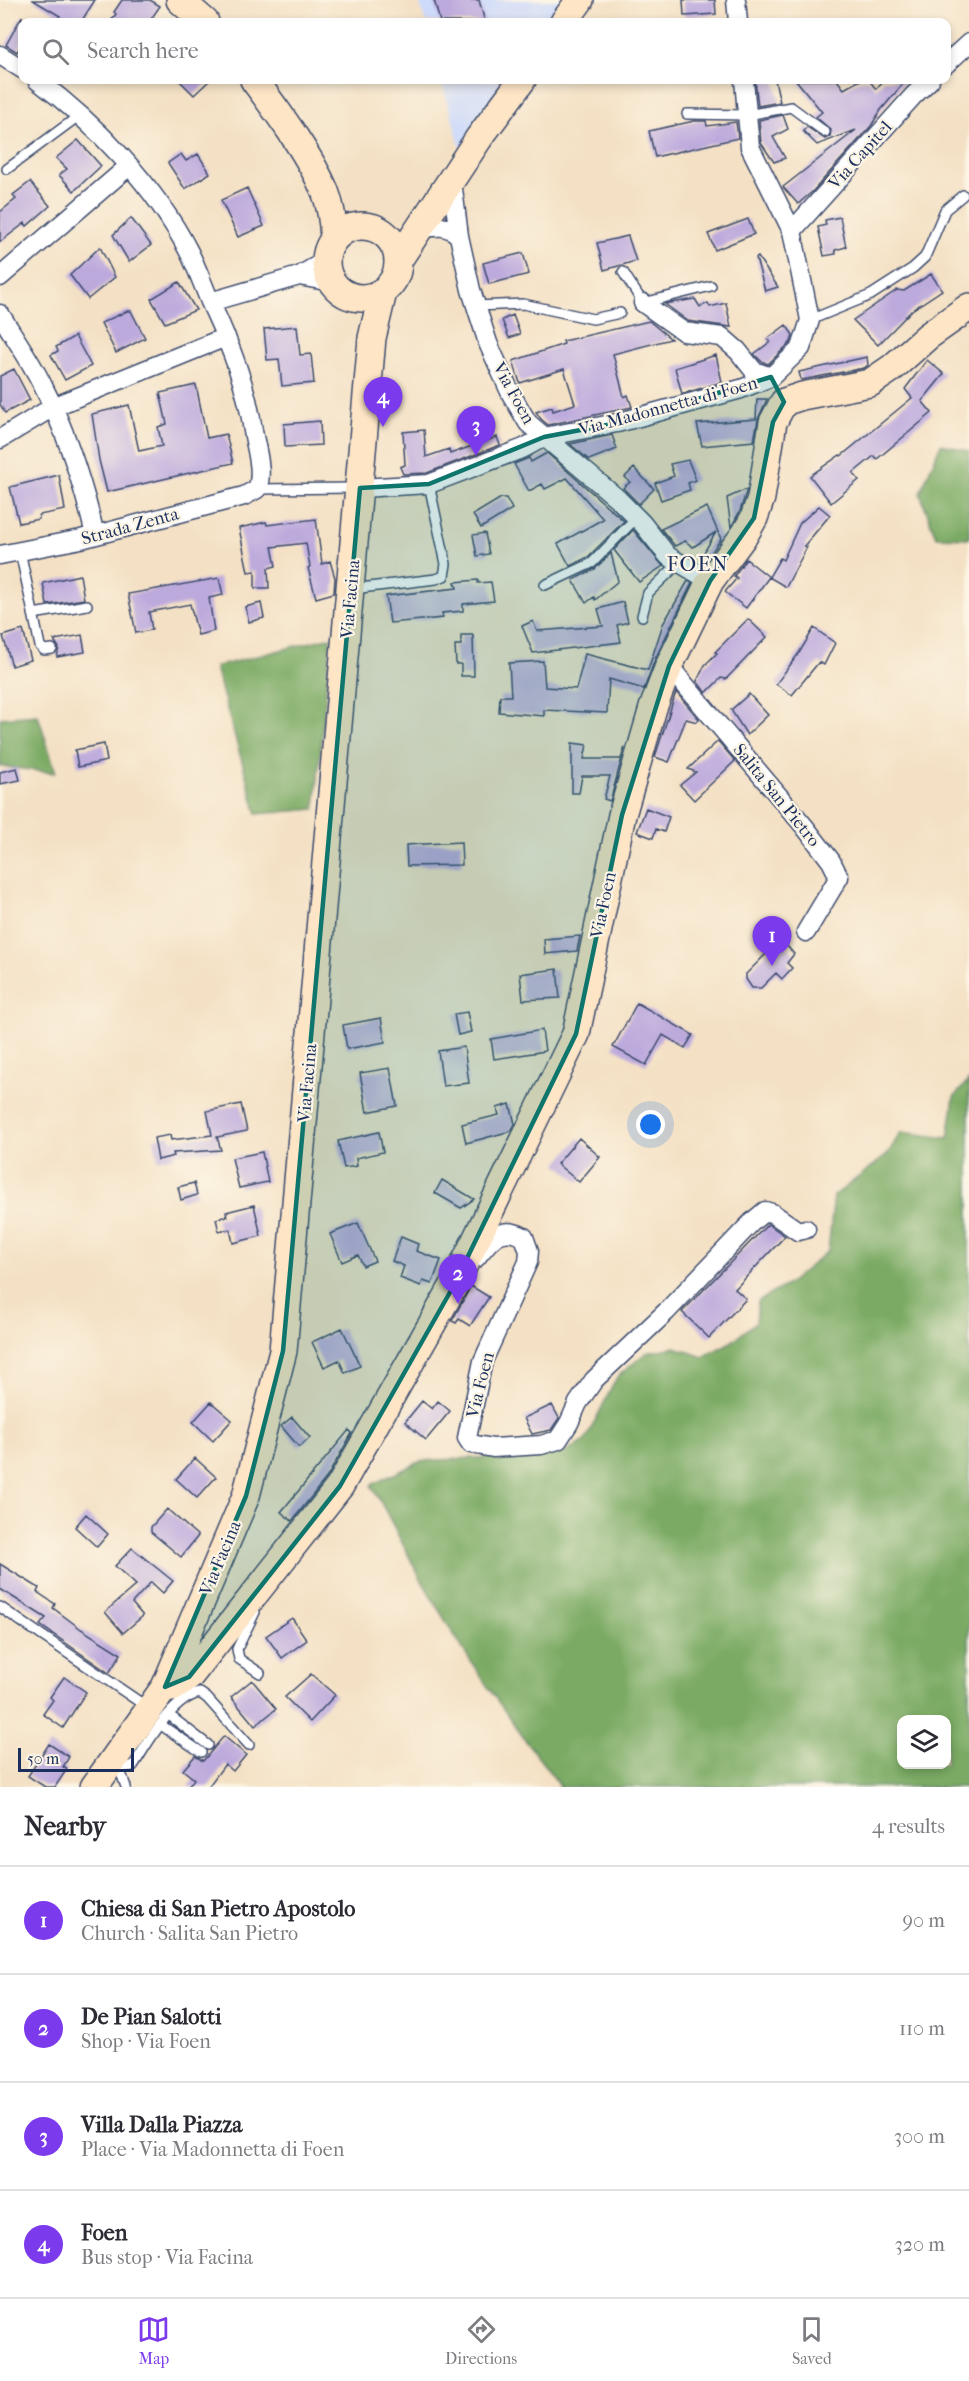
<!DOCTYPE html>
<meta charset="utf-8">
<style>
body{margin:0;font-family:"IM FELL French Canon",serif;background:#f7f7f7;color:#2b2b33}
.controls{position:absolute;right:18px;bottom:18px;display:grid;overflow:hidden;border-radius:12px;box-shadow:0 3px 9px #0003}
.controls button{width:54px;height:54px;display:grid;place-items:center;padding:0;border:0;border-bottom:2px solid #e1e1e2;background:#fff;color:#2b2b33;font:30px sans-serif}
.scale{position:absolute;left:18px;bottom:15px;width:116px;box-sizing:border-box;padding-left:6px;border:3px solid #1b2f5e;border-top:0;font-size:16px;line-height:21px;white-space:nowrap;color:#1b2f5e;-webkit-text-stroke:4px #fcf5e5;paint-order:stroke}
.you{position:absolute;left:651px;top:1125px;width:21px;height:21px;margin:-15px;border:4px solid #fff;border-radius:50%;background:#1a73e8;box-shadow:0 0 0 9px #1a73e833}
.badge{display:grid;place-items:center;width:39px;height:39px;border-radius:50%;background:#7c3aed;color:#fff;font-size:20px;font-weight:700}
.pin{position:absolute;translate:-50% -50px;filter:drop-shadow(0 2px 3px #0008)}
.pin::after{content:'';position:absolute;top:32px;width:21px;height:18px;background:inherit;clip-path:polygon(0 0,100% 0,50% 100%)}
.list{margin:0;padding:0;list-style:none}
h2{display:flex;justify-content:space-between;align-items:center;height:78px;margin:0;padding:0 24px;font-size:26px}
h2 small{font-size:20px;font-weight:400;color:#7c7c81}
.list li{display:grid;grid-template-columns:39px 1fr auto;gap:18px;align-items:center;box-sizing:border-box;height:108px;padding:0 24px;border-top:2px solid #e1e1e2}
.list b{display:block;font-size:22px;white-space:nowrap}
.list p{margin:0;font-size:20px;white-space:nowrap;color:#7c7c81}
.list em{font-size:20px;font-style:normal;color:#7c7c81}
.icon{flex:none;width:33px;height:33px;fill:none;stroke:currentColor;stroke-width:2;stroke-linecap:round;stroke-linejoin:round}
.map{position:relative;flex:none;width:969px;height:1787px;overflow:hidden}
.search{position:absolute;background:#fff;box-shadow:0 3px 9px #0003;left:18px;right:18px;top:18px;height:66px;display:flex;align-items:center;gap:15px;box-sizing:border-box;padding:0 21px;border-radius:12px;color:#7c7c81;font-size:22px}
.sheet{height:510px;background:#fff}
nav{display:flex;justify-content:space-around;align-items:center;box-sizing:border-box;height:84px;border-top:2px solid #e1e1e2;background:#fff;font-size:16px;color:#7c7c81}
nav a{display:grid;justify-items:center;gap:3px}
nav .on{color:#7c3aed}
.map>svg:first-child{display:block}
</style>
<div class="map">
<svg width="969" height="1787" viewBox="0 0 969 1787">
<rect width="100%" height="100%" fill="#fcf5e5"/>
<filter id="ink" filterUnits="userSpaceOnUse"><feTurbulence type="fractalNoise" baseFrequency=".0167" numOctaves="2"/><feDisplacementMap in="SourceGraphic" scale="12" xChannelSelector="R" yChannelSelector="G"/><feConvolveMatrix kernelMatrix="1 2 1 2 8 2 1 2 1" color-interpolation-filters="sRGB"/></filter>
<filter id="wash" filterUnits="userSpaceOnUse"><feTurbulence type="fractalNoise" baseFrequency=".008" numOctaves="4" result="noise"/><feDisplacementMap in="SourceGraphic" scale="24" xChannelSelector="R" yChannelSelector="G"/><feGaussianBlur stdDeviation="1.35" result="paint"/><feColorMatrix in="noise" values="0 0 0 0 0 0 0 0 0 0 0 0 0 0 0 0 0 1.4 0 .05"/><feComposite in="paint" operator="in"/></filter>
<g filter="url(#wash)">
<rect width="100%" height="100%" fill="#f4e1c5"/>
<path fill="#cedafa" d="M419 0H573L555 22H425Z
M441 80H513L461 149Z"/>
<path fill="#7aaa63" stroke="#4a6c60" stroke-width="1.5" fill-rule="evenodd" d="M941 444 969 451V538L936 537 920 493Z
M331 637 315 809 257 814 215 667Z
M38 715 56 773 0 766V718Z
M969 1080V1787H561C511 1723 465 1657 425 1586 406 1553 391 1518 371 1485L421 1461 564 1453 585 1441 617 1377 646 1353 675 1347 703 1357 731 1342 756 1322 758 1301 787 1285 828 1251 834 1196 887 1155 901 1132 948 1138 954 1097ZM902 1720H946V1764H902Z"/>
<g id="blocks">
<path fill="#bdaadd" d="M33 0H95L81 22H56L60 16Z
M122 0H150L160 6 149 22H110L116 14 114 12Z
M434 0H479L485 22H440Z
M683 0H715L716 14 684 16Z
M22 16V43L17 52 6 45Z
M179 80H210L194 95Z
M755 80H775L780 102 758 106Z
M796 80H837L844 89 860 80H869L876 89 884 80H906L881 110 871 126 812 192 798 204 783 187 856 130 817 145 803 131 807 127 825 139 830 136 831 130 816 117 822 112Z
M783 115 788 129 773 137 785 158 774 162 761 143 759 120Z
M694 121H706L707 126 736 122 738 138 655 157 649 131Z
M78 140 101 166 74 191 59 175 67 169 56 158Z
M181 154 186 161 198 154 210 173 185 189 168 163Z
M30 182 50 206 27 226 25 223 0 242V212L16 199 13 195Z
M247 188 264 226 238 237 221 200Z
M840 217 846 247 835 250 836 254 824 256 818 227 826 225 825 220Z
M131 218 151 245 129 262 113 235Z
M748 219 754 234 715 250 708 234Z
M628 236 636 261 604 270 597 243Z
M100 247 115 277 88 299 70 275Z
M523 253 529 274 489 284 483 263Z
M758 257 778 287 765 291 756 258Z
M931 274 942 290 912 310 878 345 853 320 897 290 904 291Z
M179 282 196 310 165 323 151 299Z
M695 299 700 307 708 303 710 307 726 303 731 327 688 321 665 304Z
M127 311H131L145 338 116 353 101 323Z
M513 315 520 334 509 338 502 320Z
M649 321 671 339 613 354 624 397 628 395 632 407 548 425 541 419 536 412 552 407 553 411 575 404 564 369 520 383 513 361 564 344 563 341Z
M786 325 793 335 791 342 768 364 761 361 754 354 770 342 767 339Z
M297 326 300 355 311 354 314 383 282 386 279 359 267 360 264 329Z
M75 336 91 366 65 380 51 355 58 351 56 347Z
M716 355 722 382 682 394 675 368Z
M867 357 868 365 864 368 801 380 799 372Z
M927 360 944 374 922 401 932 413 877 459 874 456 853 473 859 480 831 503 810 476 840 455 841 456 912 398 905 389Z
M14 369 30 400 5 413 0 404V376Z
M196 385 207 438 226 434 233 463 107 492 99 460 92 414 129 405 139 451 162 446 158 427 167 424 160 393Z
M757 399H767L758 419 754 441 702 446 697 424 756 419Z
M320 421 321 445 285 447 284 424Z
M424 430 426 457 449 449 450 454 497 437 500 445 427 473 403 474 400 467 405 465 403 432Z
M612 435 617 449 589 460 570 444Z
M547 453 624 521 588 557 570 566 558 544 603 519 567 478 545 489 542 484 529 491 514 464 529 458 531 462Z
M688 460 696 480 688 483 690 490 661 500 655 483 674 476 670 464Z
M634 468 654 489 639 504 623 488 630 482 625 477Z
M59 475 65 510 39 515V519L19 523 10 487Z
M747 489 740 511 731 527 727 498Z
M501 498H506L512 509 481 528 473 515Z
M819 506 830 515 804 546 807 547 786 587 769 577 746 608 725 592 737 578 734 576 746 559 769 577 780 558 783 560 800 523Z
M707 507 721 539 708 557 703 554 716 532 693 547 685 541 675 546 661 529Z
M316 519 322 564 330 561 335 578 334 593 316 598 308 568 310 567 306 543 272 547 276 566 268 568 269 588H255V571L248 572 239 528 266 522 267 525Z
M633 530 663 566 639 582 614 550Z
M485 533 489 554 477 556 473 535Z
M611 553 618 581 595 600 594 597 586 603 573 580 595 569Z
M80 575 84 599 47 605 43 583Z
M219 578 223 595 209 598 214 631 198 635 190 604 149 612 152 630 136 633 128 594Z
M478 580V583L491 582 494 601 463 604V611L442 613 443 618 390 623 386 596 457 588 455 582Z
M688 581 692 583 655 659 644 689 609 679 607 713 544 710V716L499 712 500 696H511L509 663 543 661 545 687 576 689 585 654 648 670 663 624Z
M623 602 628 622 617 625 621 642 533 653 522 626 533 621 537 631 603 626 598 609Z
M261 603 264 618 249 622 245 607Z
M748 619 767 637 726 679 721 678 706 693 697 681 705 665 717 653 715 652Z
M814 628 835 643 824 665 819 662 792 695 776 684 799 653Z
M23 630 31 660 12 666 3 636Z
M82 635 85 652 57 657 59 648 54 640Z
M461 635H473L474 676H461V664H456L455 645H461Z
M676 692 699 719 697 722 686 719 669 762 655 757Z
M749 694 768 715 747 735 731 710Z
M718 741 735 761 694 800 680 785 696 772 688 769Z
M572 743 587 745 584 759H621L625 747 610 801 604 799 610 776H582L579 793H572Z
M104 744 107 761 78 767 75 750Z
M17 768 20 780 0 784V772Z
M646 808 669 817 664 832 656 829 653 838 637 832Z
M461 842 462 865 407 866 406 845Z
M580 936 577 951 545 954 544 939Z
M781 939 794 954 787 963 792 968 782 979 776 973 761 988H752L746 979V974Z
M557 969 560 998 523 1000 520 974Z
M637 1003 693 1035 685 1048 663 1035 646 1065 613 1047Z
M467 1012 471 1032 458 1035 454 1014Z
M381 1018 385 1042 347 1049 343 1025Z
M542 1030 545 1051 494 1059 491 1039Z
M464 1047 469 1083 443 1086 438 1051Z
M390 1068 397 1106 367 1112 360 1073Z
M241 1104 247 1131 217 1137 221 1150 173 1153 174 1156 158 1160 154 1138 170 1135 171 1140 212 1135 207 1111Z
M510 1104 515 1124 511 1131 466 1143 462 1124 499 1115 497 1108Z
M379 1132 383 1152 356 1158 357 1166 344 1168 338 1141Z
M579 1138 600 1157 579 1182 557 1164Z
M262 1152 268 1182 239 1188 232 1158Z
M442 1180 474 1199 461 1208 435 1193Z
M194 1183 197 1195 181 1200 178 1187Z
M254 1205 261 1236 233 1243 230 1229 219 1231 216 1219 227 1216 226 1212Z
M358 1223 375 1261 363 1266 358 1255 342 1262 330 1234Z
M768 1224 785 1236 735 1289 746 1299 709 1338 682 1312Z
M401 1237 418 1244 416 1251 441 1260 432 1284 423 1281 421 1286 400 1278 404 1266 392 1261Z
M471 1286 489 1297 470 1326 459 1319 456 1323 452 1321Z
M342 1328 360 1366 345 1373 339 1360 324 1367 312 1342Z
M422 1401 432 1409 438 1401 450 1411 426 1440 405 1422Z
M211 1402 232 1420 213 1441 193 1422Z
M552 1405 559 1418 551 1430 532 1434 524 1418Z
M292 1417 310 1438 299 1447 281 1426Z
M349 1430 352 1433 327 1477 292 1521 281 1512Z
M195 1458 216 1477 197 1498 176 1479Z
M167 1509 198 1536 181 1557 151 1532V1527Z
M86 1514 108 1534 97 1547 75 1527Z
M132 1548 173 1581 163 1593 151 1582 132 1603 143 1616 123 1633 105 1612 136 1585 115 1566Z
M0 1564 39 1588 37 1592 55 1604 53 1608 81 1629 121 1654 109 1673 40 1625 46 1618 0 1589Z
M292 1618 307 1640 282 1658 266 1636Z
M311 1674 335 1695 310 1722 285 1697Z
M64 1677 86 1692 63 1728 43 1714 53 1700 50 1697Z
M252 1680 276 1709 255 1726 231 1697Z
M224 1736 246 1755 233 1771 225 1764 208 1787H188L194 1779 183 1770 195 1756 203 1761Z
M49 1744 69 1757 63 1767 67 1769 55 1787H45L28 1776Z"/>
</g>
</g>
<g filter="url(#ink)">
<use href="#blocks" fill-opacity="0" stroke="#3c4a6d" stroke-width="1.5"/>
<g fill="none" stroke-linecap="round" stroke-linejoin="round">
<defs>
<path id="lane" d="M687 114 747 115 791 107 825 132
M7 169 80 115
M623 272 643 303 711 286
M476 306 523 304 593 319 620 313
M810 320 871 295 913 268 925 257 945 210 963 195
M257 489 356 488
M20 551 40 646 44 650 52 649
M545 585 592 563 637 517
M352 589 436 579 444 576 446 564 429 484
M33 614 87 605
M642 616 648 593 678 564
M0 1607 147 1707
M255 1612 237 1649 239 1659 260 1673
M169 1715 208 1745
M161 1725 201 1752
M113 1769 133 1766C148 1743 172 1698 200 1693L207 1698 249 1745
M120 1770 126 1787"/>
<path id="street" d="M736 0 738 22
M0 55 22 69
M946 64 969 43
M452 181 459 236 471 290 488 343 511 394 528 423 618 499 642 523 668 556 710 581
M420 229C435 226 448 224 459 236
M792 231 914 95 930 80
M299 276 331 282
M0 277 129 166
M210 302 299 276 325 261
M643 303 684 332 722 337 738 351 754 371 771 377
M0 314C14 337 31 361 43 386 67 433 83 484 95 535
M0 439 53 407 226 337
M360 488 429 484 524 448 544 437 617 423 741 389 771 377 801 348 810 320 792 231 750 147 744 80
M0 555 81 539 244 496 257 489C264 473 256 448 253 431 247 387 231 347 212 306 204 288 198 270 189 252 156 187 95 123 37 80
M669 666 804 826 831 861 839 877 806 932
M476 1258C490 1240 500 1224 524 1237L529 1251 528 1262 483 1361 467 1438 471 1444 493 1448 541 1445 558 1440 569 1423 578 1403 594 1380 666 1312 752 1222 765 1211 772 1213 798 1231 806 1229"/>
<path id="secondary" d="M180 0 205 22
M564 22 580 0
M254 80C278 112 309 154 325 191 331 206 333 222 334 238
M326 262a36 36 0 1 1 72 0a36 36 0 1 1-72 0Z
M399 259 479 138 522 80
M165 1687 173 1688 189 1677 340 1486 453 1287 576 1034 622 815 653 708 669 666 710 581 745 534 754 518 761 498 773 422 781 407 784 402 802 396 870 383 892 368 928 336 969 307
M94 1787 165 1687 246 1496 283 1351 372 338 383 292"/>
</defs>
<use href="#lane" stroke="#3c4a6d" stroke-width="12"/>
<use href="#street" stroke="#3c4a6d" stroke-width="21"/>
<use href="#secondary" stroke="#3c4a6d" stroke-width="30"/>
<use href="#lane" stroke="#fff" stroke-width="9"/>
<use href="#street" stroke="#fff" stroke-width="18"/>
<use href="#secondary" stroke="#fde5c5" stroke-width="27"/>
</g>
</g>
<path fill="#0f766e" fill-opacity="0.2" stroke="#0f766e" stroke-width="4.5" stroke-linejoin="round" d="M771 377 784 402 773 422 754 518 710 581 669 666 622 815 576 1034 453 1287 340 1486 189 1677 165 1687 246 1496 283 1351 360 488 429 484 544 437 617 423Z"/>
<g text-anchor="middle" stroke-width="4.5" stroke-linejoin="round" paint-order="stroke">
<g font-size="18" fill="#1b2f5e" stroke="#fcf5e5">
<text transform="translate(860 155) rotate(-48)" y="6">Via Capitel</text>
<text transform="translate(514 393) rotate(61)" y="6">Via Foen</text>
<text transform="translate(668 406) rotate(-15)" y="6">Via Madonnetta di Foen</text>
<text transform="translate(130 526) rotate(-15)" y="6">Strada Zenta</text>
<text transform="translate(350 599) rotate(-85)" y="6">Via Facina</text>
<text transform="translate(777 795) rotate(51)" y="6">Salita San Pietro</text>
<text transform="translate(603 905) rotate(-78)" y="6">Via Foen</text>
<text transform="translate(307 1083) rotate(-85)" y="6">Via Facina</text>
<text transform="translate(480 1385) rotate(-76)" y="6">Via Foen</text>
<text transform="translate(220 1558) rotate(-67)" y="6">Via Facina</text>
</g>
<g font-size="21" letter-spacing="1.5" fill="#1b2f5e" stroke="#fcf5e5">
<text x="698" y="571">FOEN</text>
</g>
</g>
</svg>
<div class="controls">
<button><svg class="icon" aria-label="layers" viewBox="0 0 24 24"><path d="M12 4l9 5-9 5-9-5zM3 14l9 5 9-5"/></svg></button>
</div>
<div class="scale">50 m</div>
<div class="you"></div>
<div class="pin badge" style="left:772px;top:966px">1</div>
<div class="pin badge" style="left:458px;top:1304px">2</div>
<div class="pin badge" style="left:476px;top:456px">3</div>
<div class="pin badge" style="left:383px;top:427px">4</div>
<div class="search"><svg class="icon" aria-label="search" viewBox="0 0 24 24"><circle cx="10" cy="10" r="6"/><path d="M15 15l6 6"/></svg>Search here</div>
</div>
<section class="sheet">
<h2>Nearby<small>4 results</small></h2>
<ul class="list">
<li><span class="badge">1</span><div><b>Chiesa di San Pietro Apostolo</b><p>Church · Salita San Pietro</p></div><em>90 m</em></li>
<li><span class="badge">2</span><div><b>De Pian Salotti</b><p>Shop · Via Foen</p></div><em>110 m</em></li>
<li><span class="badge">3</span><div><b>Villa Dalla Piazza</b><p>Place · Via Madonnetta di Foen</p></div><em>300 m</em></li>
<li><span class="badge">4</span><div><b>Foen</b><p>Bus stop · Via Facina</p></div><em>320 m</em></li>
</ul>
</section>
<nav>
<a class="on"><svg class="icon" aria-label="map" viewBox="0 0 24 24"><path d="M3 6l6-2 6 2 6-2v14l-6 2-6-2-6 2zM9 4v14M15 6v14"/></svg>Map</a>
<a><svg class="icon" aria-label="directions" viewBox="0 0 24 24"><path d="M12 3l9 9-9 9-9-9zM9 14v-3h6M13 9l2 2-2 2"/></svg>Directions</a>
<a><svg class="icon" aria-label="saved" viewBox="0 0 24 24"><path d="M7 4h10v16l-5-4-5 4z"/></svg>Saved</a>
</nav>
